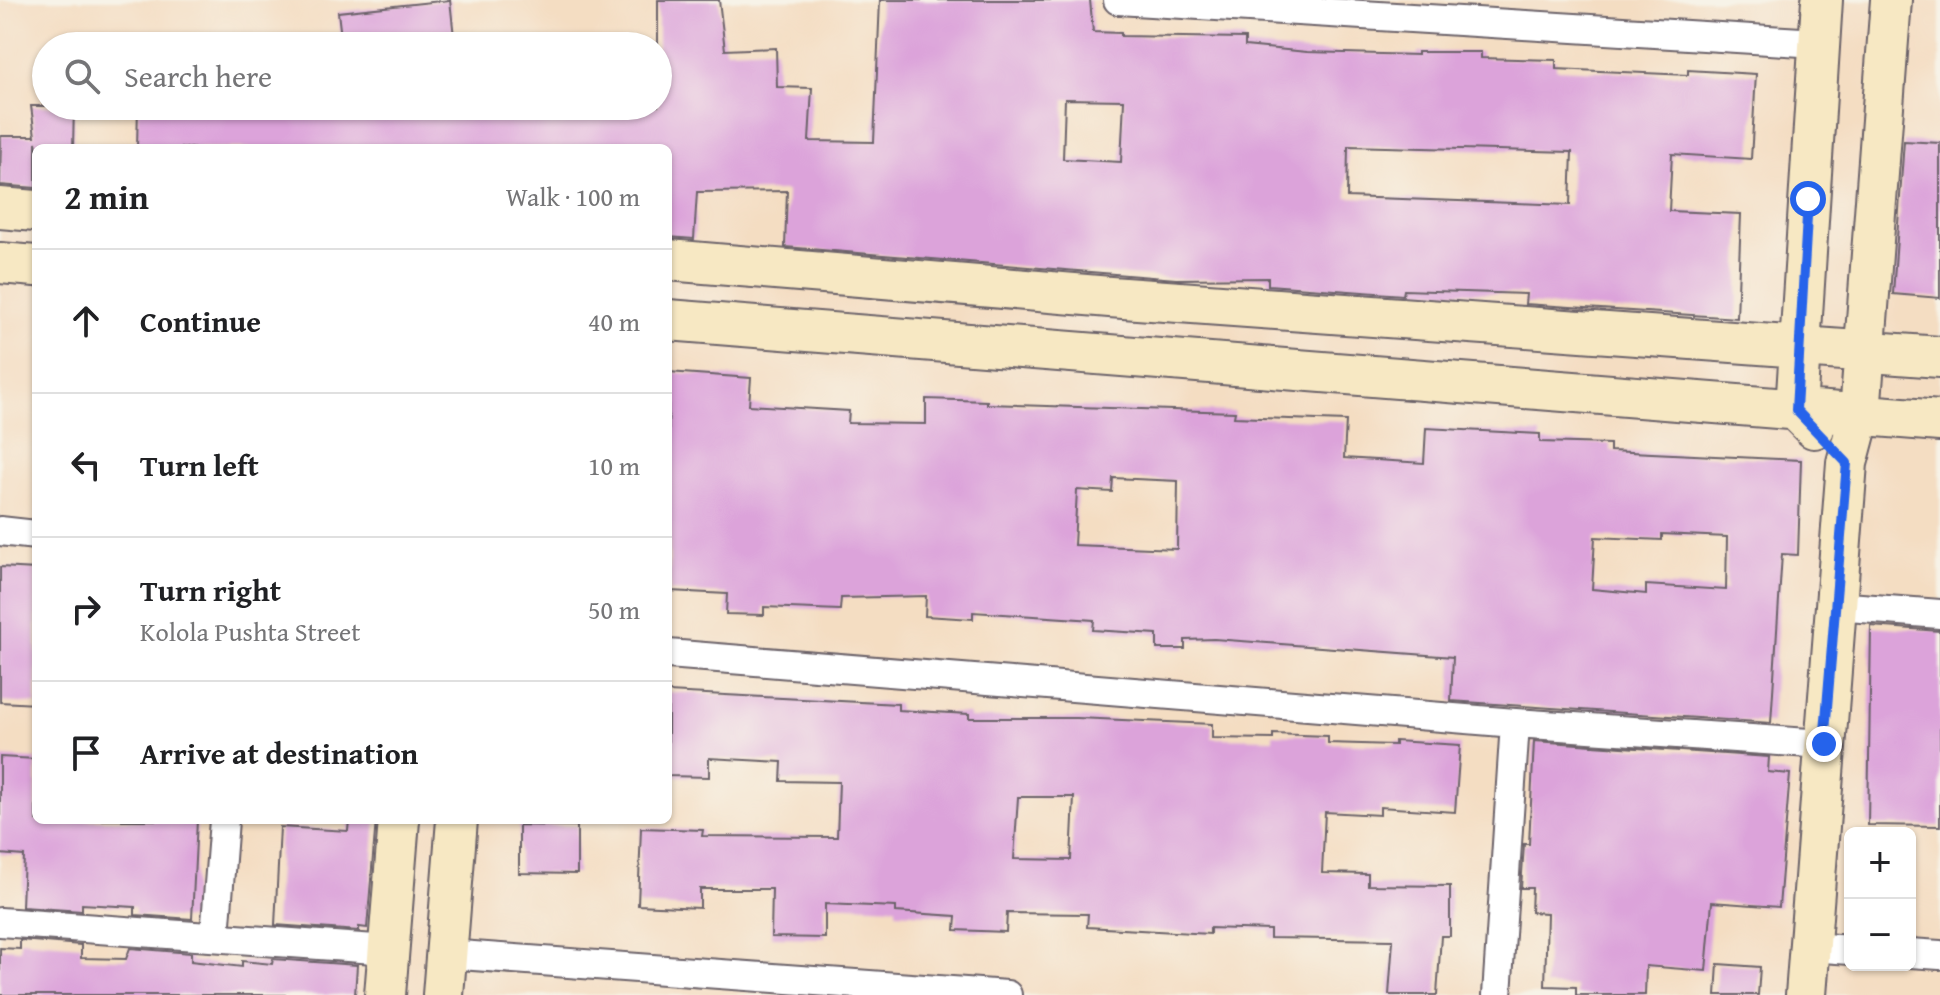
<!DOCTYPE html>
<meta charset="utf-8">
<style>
body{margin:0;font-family:"Gentium Book Plus",serif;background:#f2f2f2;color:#202124}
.controls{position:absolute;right:24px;bottom:24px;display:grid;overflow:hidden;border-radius:12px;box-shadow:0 2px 6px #0004}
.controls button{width:72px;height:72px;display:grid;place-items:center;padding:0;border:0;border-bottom:2px solid #e0e0e0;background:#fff;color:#202124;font:40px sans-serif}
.stop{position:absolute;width:24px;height:24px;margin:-18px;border:6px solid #2563eb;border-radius:50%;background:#fff}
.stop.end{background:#2563eb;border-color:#fff;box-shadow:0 2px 8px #0008}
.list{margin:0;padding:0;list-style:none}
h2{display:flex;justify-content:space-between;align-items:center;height:104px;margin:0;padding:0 32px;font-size:34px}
h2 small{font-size:26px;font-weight:400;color:#757577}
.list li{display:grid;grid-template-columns:52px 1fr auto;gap:24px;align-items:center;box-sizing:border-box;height:144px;padding:0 32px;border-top:2px solid #e0e0e0}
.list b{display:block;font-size:30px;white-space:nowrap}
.list p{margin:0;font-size:26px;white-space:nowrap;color:#757577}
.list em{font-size:26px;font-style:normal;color:#757577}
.icon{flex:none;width:44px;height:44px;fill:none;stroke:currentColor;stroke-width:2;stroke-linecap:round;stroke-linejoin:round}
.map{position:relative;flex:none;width:1940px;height:995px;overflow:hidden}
.search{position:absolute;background:#fff;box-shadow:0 2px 6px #0004;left:32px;top:32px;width:640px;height:88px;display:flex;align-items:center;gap:20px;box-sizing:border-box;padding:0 28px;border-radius:44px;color:#757577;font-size:30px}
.panel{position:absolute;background:#fff;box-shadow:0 2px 6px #0004;left:32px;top:144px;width:640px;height:680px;border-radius:12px}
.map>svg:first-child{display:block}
</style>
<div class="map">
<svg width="1940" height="995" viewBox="0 0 1940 995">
<rect width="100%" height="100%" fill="#f7f3e8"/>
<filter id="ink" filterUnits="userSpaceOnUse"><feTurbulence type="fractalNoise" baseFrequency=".0125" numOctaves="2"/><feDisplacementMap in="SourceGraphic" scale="16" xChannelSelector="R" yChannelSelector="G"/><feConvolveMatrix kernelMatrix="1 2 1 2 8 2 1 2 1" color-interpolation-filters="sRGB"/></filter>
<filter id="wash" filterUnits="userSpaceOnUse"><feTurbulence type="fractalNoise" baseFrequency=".006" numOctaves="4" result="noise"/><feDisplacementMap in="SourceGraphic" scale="32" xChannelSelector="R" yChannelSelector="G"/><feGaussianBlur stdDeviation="1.8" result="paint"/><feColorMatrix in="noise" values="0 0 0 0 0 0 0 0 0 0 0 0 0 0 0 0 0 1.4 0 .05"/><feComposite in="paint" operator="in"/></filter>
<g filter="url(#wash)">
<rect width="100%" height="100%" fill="#f4ddc2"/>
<g id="blocks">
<path fill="#dca3da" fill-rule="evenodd" d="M450 0 455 46H342L338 12Z
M658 0H719L725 50 776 48 777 87 812 88 809 141 874 142 880 0H1090L1093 32 1121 33V36L1245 38V46L1307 52 1418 55V52H1481V58L1556 60V69L1688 75V70L1756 74 1751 159 1672 154 1669 211 1741 214 1737 318 1525 304 1526 294 1404 290 1403 295 1268 285V278L1176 279 785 247 787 191 697 192 694 239 668 237V148H137L138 106H337V109L543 118 544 106H658ZM1065 99 1124 100 1121 162 1063 159ZM1348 146 1572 152 1570 205 1347 197Z
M31 106H74L73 148H37L36 142V188L0 185 1 136H35Z
M1904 141 1940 143V298L1893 294Z
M668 372 751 378 749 405 849 411 848 423 926 424V399L987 401V404L1235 412 1234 417 1346 421 1344 458 1424 463 1426 428 1540 434V442L1610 444V451L1801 460 1798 555 1782 554 1771 723 1451 701 1453 657 1214 639 1185 640V649H1157V634L1093 630 1094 620 973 612V619L925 616 926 596 841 598 840 610 764 607V615L726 614 727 594 670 591ZM1113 478 1178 481 1177 549 1074 545 1077 490 1112 492ZM1662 534 1727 537 1726 590 1646 585V594L1592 589 1595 537 1662 540Z
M0 567 36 569V704L0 702Z
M1871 626 1940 631V826L1868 825Z
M668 692 898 704V710L969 714V718H1077L1212 724V738L1273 739V734L1328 736V743L1395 745V741L1460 745 1455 812 1380 807V815L1325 812 1322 873 1368 874V885L1450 886V936H1441L1437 995H1389L1393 940 1270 938V930L1210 928V934L1087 927 1088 914 1007 913 1006 932 955 930 956 916 896 912V907L825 904V938L771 937 772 889H700V908L638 905 641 828 703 830 702 836 837 837 839 782 781 781 782 762 709 758V777L668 776ZM1018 797H1074L1071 860 1014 859Z
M1534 741 1769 757 1768 772 1790 774 1779 907 1712 902 1706 971 1646 966 1645 995H1576V987L1545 986 1547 913 1531 912 1532 888H1521L1524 844H1529Z
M0 757 36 759V820H197L192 919 135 915V907L82 904V911L22 907 24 856 0 854Z
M349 820H376L367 928 359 927V931L275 925 280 827 348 831Z
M519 825 577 826V874L519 873Z
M20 940 81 945V958L126 959 130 948 191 953V961L242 967V961L272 964 273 959 357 965 355 995H0V948L20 949Z
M1718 964 1760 967 1758 995H1716Z"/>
</g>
</g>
<g filter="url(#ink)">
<use href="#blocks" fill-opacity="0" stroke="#6c636a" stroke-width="2"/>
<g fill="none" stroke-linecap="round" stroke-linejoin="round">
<defs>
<path id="street" d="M1118 0 1818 43
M0 531 36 535
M1835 606 1940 614
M668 654 1515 723 1824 744
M0 922 389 950
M215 936 224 820
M1811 947 1850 950
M1910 953 1940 955
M446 954 1007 995
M1497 995 1515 723"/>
<path id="secondary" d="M0 208 36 211
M668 260 1110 297 1940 357
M0 263 36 266
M668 320 1940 421
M1814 428 1796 410 1822 0
M385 995 399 820
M443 995 457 820
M1806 995 1847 463 1860 414 1891 0"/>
</defs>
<use href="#street" stroke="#6c636a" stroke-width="32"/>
<use href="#secondary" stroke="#6c636a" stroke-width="44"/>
<use href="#street" stroke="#fff" stroke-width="28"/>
<use href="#secondary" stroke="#f7e8c3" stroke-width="40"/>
</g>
</g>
<g fill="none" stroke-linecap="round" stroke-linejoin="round" filter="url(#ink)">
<path stroke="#2563eb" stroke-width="10" d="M1808 199 1796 410 1847 463 1824 744"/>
</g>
</svg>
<div class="controls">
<button>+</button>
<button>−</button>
</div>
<div class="stop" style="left:1808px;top:199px"></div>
<div class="stop end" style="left:1824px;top:744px"></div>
<div class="search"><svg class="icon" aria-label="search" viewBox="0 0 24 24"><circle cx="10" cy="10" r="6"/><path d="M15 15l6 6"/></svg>Search here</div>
<section class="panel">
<h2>2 min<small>Walk · 100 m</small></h2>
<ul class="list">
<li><svg class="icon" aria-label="ahead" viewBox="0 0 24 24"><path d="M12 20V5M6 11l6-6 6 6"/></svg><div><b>Continue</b></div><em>40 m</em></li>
<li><svg class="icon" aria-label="left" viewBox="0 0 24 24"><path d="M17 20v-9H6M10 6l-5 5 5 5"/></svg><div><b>Turn left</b></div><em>10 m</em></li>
<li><svg class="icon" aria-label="right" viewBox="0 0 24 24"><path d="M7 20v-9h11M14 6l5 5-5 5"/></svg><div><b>Turn right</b><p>Kolola Pushta Street</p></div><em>50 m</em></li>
<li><svg class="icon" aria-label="arrive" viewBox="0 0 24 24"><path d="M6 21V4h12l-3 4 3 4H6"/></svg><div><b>Arrive at destination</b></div></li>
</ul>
</section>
</div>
